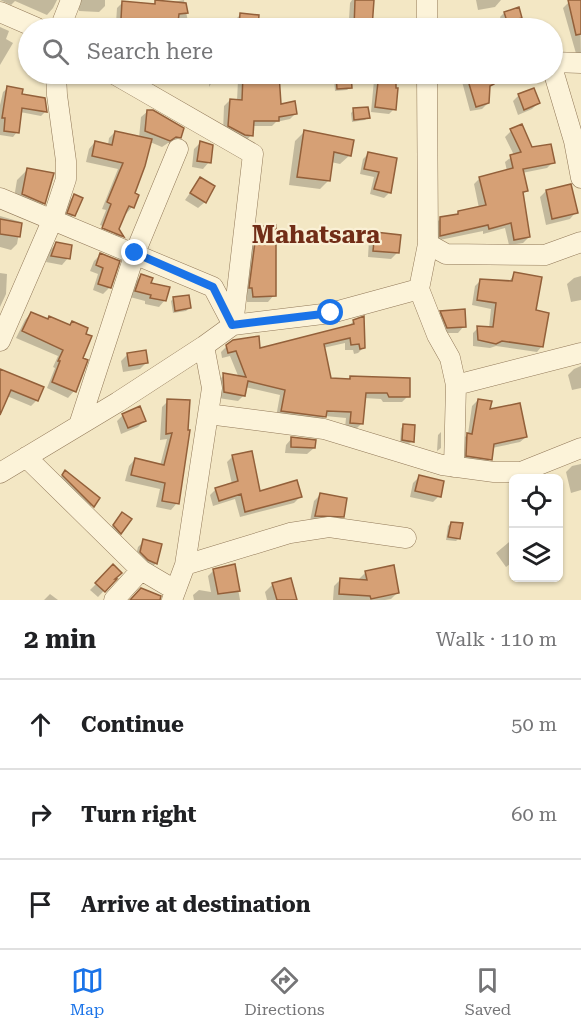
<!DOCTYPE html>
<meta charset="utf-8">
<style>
body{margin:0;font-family:"Roboto Serif",serif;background:#f2f2f2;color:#202124}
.controls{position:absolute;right:18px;bottom:18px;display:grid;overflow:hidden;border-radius:9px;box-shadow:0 2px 4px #0004}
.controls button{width:54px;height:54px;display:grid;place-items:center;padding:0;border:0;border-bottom:2px solid #e0e0e0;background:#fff;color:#202124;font:30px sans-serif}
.stop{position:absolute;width:18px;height:18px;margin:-14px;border:4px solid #1a73e8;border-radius:50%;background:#fff}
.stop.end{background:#1a73e8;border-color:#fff;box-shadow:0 2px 6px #0008}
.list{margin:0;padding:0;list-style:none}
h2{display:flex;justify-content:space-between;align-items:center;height:78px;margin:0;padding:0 24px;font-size:26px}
h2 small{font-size:20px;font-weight:400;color:#757577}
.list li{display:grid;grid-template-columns:39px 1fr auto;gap:18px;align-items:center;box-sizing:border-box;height:90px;padding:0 24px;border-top:2px solid #e0e0e0}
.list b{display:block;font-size:22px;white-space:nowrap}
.list em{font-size:20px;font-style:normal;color:#757577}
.icon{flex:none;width:33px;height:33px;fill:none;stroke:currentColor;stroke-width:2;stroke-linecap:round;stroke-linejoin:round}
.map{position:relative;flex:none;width:581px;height:600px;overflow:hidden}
.search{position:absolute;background:#fff;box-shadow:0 2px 4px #0004;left:18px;right:18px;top:18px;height:66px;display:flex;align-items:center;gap:15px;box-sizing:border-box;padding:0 21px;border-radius:33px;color:#757577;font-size:22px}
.sheet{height:348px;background:#fff}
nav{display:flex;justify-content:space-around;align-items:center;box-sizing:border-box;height:84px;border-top:2px solid #e0e0e0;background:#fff;font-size:16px;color:#757577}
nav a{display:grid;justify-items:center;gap:3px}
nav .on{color:#1a73e8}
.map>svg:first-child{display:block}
</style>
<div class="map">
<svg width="581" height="600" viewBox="0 0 581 600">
<rect width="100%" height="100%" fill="#f3e7c4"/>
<path fill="#0003" d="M0 0H57L53 8 47 15 15 1 11 5Z
M79 0H105V6L99 12 79 11Z
M184 0 188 22 182 28 116 23 117 8 123 2 152 5 156 2 168 3Z
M352 0H372L365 20 349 19 350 3Z
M476 0H501L495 7 478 10Z
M580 0 581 57H577L563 8 569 2Z
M504 13 521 17 517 20 519 28H504L500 17Z
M240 15 257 16 256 28H234V21Z
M452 19 455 28H441L440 25 443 22Z
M0 27 9 31 6 39 13 43 0 65Z
M210 74H217L209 87Z
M226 74H295L289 81 279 80V106L296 113 290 119 276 122 272 126H252L251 135 246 141 223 132 224 106 230 100 237 101 238 80 225 79Z
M380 74H394V109L389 114 371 112 374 80Z
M465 74H490L492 84 488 88V103L482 109 470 111 461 78Z
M337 76 350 87 347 90 335 91 334 79Z
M8 88 46 111 41 116 20 112 17 132 13 137 0 135V105L3 92Z
M519 95 538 103 532 109 518 115 513 101Z
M354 110 368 117 365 120 352 122 351 113Z
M148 111 179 137 173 143H168L162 147 150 142 133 193 137 196 132 207 126 214 124 213 117 229 122 236 116 242 97 234 99 228 115 235V231L100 225 106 210 102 209 118 169 86 162 89 149 95 142 108 145 109 138 115 132 139 138 141 117Z
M511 131 531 148 553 162 547 168 522 173 526 191 522 195 529 237 523 243 509 245 505 228 483 234V231L435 241 434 225 441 218 455 216 459 213 479 208 474 184 480 178 507 171 505 162 514 155 505 137Z
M304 132 350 155 340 164 331 162 329 180 320 189 289 185 295 141Z
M201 142 209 162 203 169 192 167 194 149Z
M368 154 395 159 389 193 384 198 370 194 374 177 360 174 363 159Z
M27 170 44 203 34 213 13 204 17 180Z
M200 179 205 202 198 208 185 200Z
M546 191 576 212 570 219 546 225 540 197Z
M74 196V215L67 222 62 220 68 202Z
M0 216 21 222 17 244 11 250 0 247Z
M257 228 274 295 268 302H247V294H244L251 235Z
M375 234 398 252 391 259 368 257 369 240Z
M57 243 68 258 62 265 46 262 50 250Z
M100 255 110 287 103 294 93 290 98 274 90 271 94 261Z
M0 273 7 274 6 294 0 307Z
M515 273 534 311 542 346 537 352 496 346 490 348 473 346V333L478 328H489L491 309 472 305 475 286 481 280 508 283Z
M141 276 165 300 159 307 145 304V301L130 297 135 282Z
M581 276V300L571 302 567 284 574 278Z
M174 298 189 308 186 311 173 313 171 301Z
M441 312 464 326 458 333H441L435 318Z
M31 313 46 320 49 318 81 358 74 391 68 398 47 388 55 368 53 367 58 356 16 338 25 320Z
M354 321 364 347 358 353 354 354 353 350H345V343L323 348 330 380 347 381 351 377 408 396 402 402H383L381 399 364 398 362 423 356 429 345 428 346 418 325 416 319 422 276 417 280 395 245 387 244 395 238 401 218 398V381L224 375 239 378 230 356 222 358 221 352 227 346 258 350 347 327Z
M128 354 146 363 140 369 123 372 121 361Z
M581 366V388L572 390 568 375 574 369Z
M0 370 37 400 31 406 7 396 0 413Z
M478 400 488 411 526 437 520 442 492 448 490 459 485 465 461 462 462 440 468 434 472 406Z
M168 401 188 402 177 503 171 510 156 507 160 489 125 481 129 466 135 459 160 466 167 439 160 440 162 407Z
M123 415 145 420 138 427 121 434 117 421Z
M404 426 412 441 409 444 400 443 401 428Z
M441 432V448L437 451 438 435Z
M292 438 314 448 307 454 285 453 286 445Z
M233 456 259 493 300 497 294 503 240 517 235 499 213 506 210 495 216 489 232 484 227 462Z
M581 464V490L571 493 566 472 572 466Z
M65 472 98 498 83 515 56 482Z
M419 477 439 496 433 502 410 497 413 483Z
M320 495 343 516 336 523 310 521 314 501Z
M122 514 120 533 114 539 107 532Z
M451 523 459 538 456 541 446 540 448 526Z
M514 538V561L506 567 496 553Z
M144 541 156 563 150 570 135 559 138 547Z
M234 566 240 600H194L193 595 199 590 211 592 208 576 214 570Z
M113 567 114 580 98 597 90 590Z
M366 572 398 592 391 599 385 600H333L334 586 340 580 360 581 359 579Z
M273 584 295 600H267L265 592Z
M50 594 58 600H44Z"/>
<path fill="#d6a075" stroke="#93603a" stroke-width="1.5" d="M155 0 186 3 188 13 179 14 178 22 121 19 122 1 155 4Z
M355 0H374L372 28H354Z
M568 0H581V34L576 35Z
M519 7 522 18 518 19 521 28H509L504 12Z
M240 13 259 15 258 28H239Z
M243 74 263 75V74H279L281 104 295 101 297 114 279 117V121H254L253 136 245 135 228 126 230 99 242 100Z
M351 74 352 88 337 89 336 75Z
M379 74H396V88H398L396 110 375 107Z
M466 74H492L494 84 490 86 489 103 476 107Z
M7 86 23 89 22 94 45 98 47 112 22 108 19 133 4 131 5 118H2Z
M534 88 540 103 524 110 518 94Z
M368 107 370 118 354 120 353 108Z
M147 110H153L184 128 181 138 176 137 170 141 145 131Z
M522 124 532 147 551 144 555 163 523 169 528 191 523 192 530 237 514 240 511 223 489 229 488 225 440 236V217L458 214V211L486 205 479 177 513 168 510 155 521 152 510 129Z
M304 130 354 140 351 156 334 152 330 181 297 177Z
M115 131 152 139 145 166 135 193 139 195 134 208 129 206 127 210 119 229 124 237 102 228 111 204 107 202 123 163 92 156 95 141 112 145Z
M200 141 213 145 211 163 197 161Z
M368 152 397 158 391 193 374 189 379 172 364 169Z
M27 168 54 173 45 204 22 194Z
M200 177 215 186 206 203 190 193Z
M571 184 578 213 552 219 546 190Z
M74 194 83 198 75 216 67 213Z
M0 219 22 223 20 237 0 234Z
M276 225V296L253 297 252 288H249L257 227Z
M375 232 401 235 399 253 373 251Z
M56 242 72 245 70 259 51 256Z
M100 253 120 261 111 288 98 284 103 268 96 265Z
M514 272 542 277 536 310 549 313 543 347 502 341 496 344 478 340 477 326 493 327 496 303 477 300 480 279 512 281Z
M141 274 153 278 151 283 170 287 166 301 150 298 151 295 135 291Z
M189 295 191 308 175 311 173 297Z
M465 309 466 327 447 328 440 311Z
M31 312 48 319 49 316 70 325 72 321 88 328 86 334 92 336 83 358 88 360 76 392 52 382 60 361H58L63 350 22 331Z
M364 316 365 348 360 349 359 344 351 345 350 338 324 344 331 378 350 379V376L410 378V397H389L387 393H366L363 424 350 423 351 412 327 411 326 417 281 411 285 390 248 381 245 396 224 392 223 373 246 377 236 351 228 353 226 345 233 340 259 336 260 348 354 324 353 320Z
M146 350 148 363 129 366 127 353Z
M0 369 44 387 38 401 11 390 0 415Z
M167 399 190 400 188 430H190L179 504 162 501 165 483 131 475 135 458 164 465 172 433 166 434Z
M478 399 492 401 490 409 520 403 527 437 494 444 492 460 466 456 467 433 472 434Z
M140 406 146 421 128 428 122 414Z
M403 424 415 425 414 442 402 440Z
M291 437 316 440 315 448 291 447Z
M252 451 260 491 297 480 302 497 245 512 241 494 219 501 215 488 238 481 232 455Z
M65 470 100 498 94 507 62 475Z
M419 475 444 481 441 497 415 491Z
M320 493 347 498 344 517 315 516Z
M122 512 132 519 121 534 113 525Z
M451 522 463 523 460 539 448 537Z
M143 539 162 544 157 564 148 560 140 552Z
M113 564 122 573 115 579H117L105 592 95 583Z
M235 564 240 591 218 594 213 569Z
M394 565 399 593 371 599 370 596 339 594 340 578 367 580 365 571Z
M291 578 297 600H277L272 583Z
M141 588 161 596 160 600H130Z"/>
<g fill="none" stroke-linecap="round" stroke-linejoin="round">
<defs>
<path id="minor" d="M427 0V28
M0 12 37 28
M60 28 71 0
M552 62 581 63
M552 67 574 141 581 178
M114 74 253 154 233 325
M0 198 213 287 233 325
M428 244 446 254 545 255 581 242
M419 289 437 335 450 358 456 385 454 467
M0 341 52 221 66 179V161L57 95 56 74
M456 385 581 353
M208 414 324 429 442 465 494 472H521L581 448
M79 425 135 253 178 149
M26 457 141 570 175 590
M0 473 118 402 204 346 233 325 331 313 419 289 428 244 427 74
M185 565 290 533 329 527 406 538
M114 600 141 570
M172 600 185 565 212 388 204 346"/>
</defs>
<use href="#minor" stroke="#917858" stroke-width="21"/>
<use href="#minor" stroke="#fcf3d9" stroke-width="20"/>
</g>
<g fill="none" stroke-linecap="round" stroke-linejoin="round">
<path stroke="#1a73e8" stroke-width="8" d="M135 253 213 287 232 325 331 313"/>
</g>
<g text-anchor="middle" stroke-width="4.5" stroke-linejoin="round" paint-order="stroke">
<g font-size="24" font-weight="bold" fill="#712d17" stroke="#faf0d5">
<text x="316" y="243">Mahatsara</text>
</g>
</g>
</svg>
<div class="controls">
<button><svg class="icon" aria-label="locate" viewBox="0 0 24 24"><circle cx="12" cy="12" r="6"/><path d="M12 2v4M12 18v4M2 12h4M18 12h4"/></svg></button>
<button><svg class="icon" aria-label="layers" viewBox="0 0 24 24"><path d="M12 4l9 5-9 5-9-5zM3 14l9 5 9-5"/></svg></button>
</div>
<div class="stop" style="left:331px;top:313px"></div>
<div class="stop end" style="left:135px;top:253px"></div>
<div class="search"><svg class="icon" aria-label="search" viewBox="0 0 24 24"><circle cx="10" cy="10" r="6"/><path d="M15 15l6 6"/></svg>Search here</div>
</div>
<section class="sheet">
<h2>2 min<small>Walk · 110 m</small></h2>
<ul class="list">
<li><svg class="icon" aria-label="ahead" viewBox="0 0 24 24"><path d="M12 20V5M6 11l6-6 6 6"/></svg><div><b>Continue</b></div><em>50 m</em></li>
<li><svg class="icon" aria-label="right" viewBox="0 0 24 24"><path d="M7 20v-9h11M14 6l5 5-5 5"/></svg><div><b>Turn right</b></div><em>60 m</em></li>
<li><svg class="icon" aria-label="arrive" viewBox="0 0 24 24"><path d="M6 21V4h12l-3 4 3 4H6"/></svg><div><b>Arrive at destination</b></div></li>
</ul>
</section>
<nav>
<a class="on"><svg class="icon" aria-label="map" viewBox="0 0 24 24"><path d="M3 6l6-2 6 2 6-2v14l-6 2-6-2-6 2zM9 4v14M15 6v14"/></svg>Map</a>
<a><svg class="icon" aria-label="directions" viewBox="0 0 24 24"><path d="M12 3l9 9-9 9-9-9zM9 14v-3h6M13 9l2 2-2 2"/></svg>Directions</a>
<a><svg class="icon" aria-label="saved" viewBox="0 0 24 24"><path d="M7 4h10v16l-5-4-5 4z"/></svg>Saved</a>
</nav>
